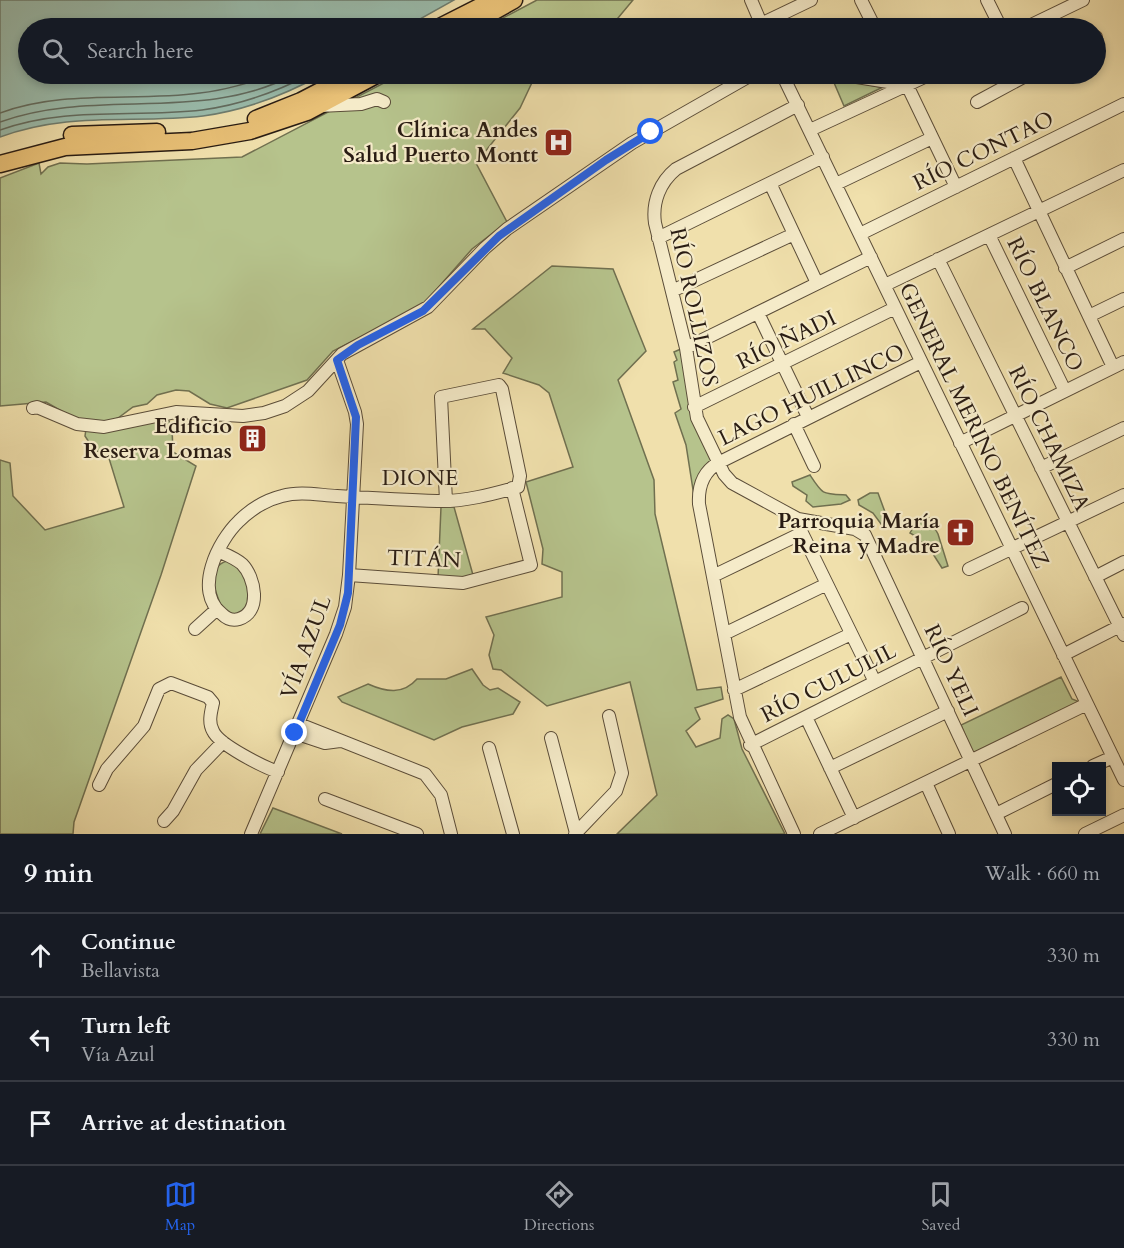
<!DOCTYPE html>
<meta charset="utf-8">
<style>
body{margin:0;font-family:Cardo,serif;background:#20242c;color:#f1f3f6}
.controls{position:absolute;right:18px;bottom:18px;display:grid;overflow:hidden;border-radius:0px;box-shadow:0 3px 9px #0003}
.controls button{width:54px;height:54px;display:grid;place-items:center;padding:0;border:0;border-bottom:2px solid #363941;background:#171b24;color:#f1f3f6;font:30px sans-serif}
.stop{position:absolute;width:18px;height:18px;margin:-14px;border:4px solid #2563eb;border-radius:50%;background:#fff}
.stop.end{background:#2563eb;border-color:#fff;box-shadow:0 2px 6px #0008}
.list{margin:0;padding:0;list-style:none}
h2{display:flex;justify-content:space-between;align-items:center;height:78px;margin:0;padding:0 24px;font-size:26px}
h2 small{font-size:20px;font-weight:400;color:#9ea1a6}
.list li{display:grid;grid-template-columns:39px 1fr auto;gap:18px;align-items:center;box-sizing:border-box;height:84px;padding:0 24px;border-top:2px solid #363941}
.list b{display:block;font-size:22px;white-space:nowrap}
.list p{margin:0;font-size:20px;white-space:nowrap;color:#9ea1a6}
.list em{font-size:20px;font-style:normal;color:#9ea1a6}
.icon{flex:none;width:33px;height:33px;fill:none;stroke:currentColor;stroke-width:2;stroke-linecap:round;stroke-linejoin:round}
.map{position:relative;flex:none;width:1124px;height:834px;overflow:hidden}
.search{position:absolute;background:#171b24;box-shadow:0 3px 9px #0003;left:18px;right:18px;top:18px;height:66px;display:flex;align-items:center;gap:15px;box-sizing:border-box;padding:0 21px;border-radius:33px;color:#9ea1a6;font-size:22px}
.sheet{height:330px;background:#171b24}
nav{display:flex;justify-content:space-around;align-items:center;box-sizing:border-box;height:84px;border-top:2px solid #363941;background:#171b24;font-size:16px;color:#9ea1a6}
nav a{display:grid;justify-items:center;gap:3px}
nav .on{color:#2563eb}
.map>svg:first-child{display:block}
</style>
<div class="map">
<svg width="1124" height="834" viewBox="0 0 1124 834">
<rect width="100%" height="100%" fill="#f0e0ac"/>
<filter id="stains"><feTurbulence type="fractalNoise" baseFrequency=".00333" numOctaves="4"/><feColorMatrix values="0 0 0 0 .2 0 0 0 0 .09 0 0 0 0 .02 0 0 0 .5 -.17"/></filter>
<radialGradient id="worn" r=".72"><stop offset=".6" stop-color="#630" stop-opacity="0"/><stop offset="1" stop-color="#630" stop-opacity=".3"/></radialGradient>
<path fill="#b6c38c" stroke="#707050" stroke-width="1.5" d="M537 0H633L613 24 614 28H484Z
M401 74H536L520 108 476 163 507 222 472 249 422 306 333 351 307 380 227 408 210 404 189 391 176 390 157 395 147 404 133 407 118 418 99 425 70 416 46 402 0 406V178L39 163 41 174 48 167 60 163 87 164 242 157Z
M832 78 880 87 881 88 844 106Z
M552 266 613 269 646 351 618 380 654 480 655 514 697 690 721 687 723 699 695 708 700 719 686 731 696 747 720 738 722 719 728 715 734 719 742 749 785 834H617L657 795 630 682 547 706 501 670 493 669 489 655 494 635 486 617 562 597V572L542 564 543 549 526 482 573 467 549 393 539 385 503 373 512 358 485 329H473Z
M683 348 714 460 694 496 686 445 675 413 681 409 673 382 678 380 674 362 677 360 674 352Z
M168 419 172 428 173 452 196 466 161 575 74 822 73 834H0V460L10 463 13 496 45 530 124 507 108 455 94 450 85 436 86 429Z
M810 475C823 495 822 494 846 495L850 500 841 504 813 507 806 501 807 495 793 486 792 482Z
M870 493H878L885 512 895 524 894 527 884 528 873 513 859 505 858 500Z
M441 507H454L473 575 468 579 438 578Z
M929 518 938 534 948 566 942 568 926 543 919 542 917 537 910 533 914 526Z
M227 561 234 562 248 582V604L238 615 224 612C217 597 203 568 227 561Z
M472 669 483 685 490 690 498 688 520 702 513 714 462 727 434 740 342 702 338 697 368 684C386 692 403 695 417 679H446Z
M1061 677 1072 699 1082 703 973 755 961 725Z
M273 808 342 834H260Z"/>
<path fill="#9abdae" stroke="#6d7d70" stroke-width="1.5" d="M0 0H454L404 28H28V74H323C285 95 247 110 203 116 133 124 70 111 0 137Z"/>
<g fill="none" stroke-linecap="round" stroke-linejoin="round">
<path stroke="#626c60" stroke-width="1.5" d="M0 113C65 89 134 102 200 93 227 90 251 82 276 74
M0 122C96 87 203 124 295 74
M0 130C66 106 134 118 202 110 241 105 276 92 311 74"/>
<defs>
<path id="minor" d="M751 0 763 28
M861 0 875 28
M987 0 1001 28
M761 24 811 0
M1025 28 1083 0
M1096 38V37
M782 74 1124 780
M838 74 907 85 956 187
M977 102 1029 74
M798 105 676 169C660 182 652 202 655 223L686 348 697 418 724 474 732 483 798 519 855 529 865 535 1005 834
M319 106 361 104 377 99 384 102
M810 130 931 74
M1014 158 1113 367
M770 183 817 283
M836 184 932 138
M860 234 1124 104
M989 235 1065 391
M658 238 823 157
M938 259 1124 635
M1065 268 1124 239
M885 285 1124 170
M672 291 794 234
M758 313 808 417
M1089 316 1124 299
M686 348 871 257
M694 407 895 308
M33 408 37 407 77 424 104 427 176 412 243 416 264 413 285 406 308 391 342 354 428 307 485 248 507 229 632 143 753 74
M794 424 814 466
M960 443 1124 362
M1041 468 1124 428
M798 519 802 533 875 682
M218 551C227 555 235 558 242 564 255 577 262 612 239 619 232 621 226 618 222 614 193 591 218 541 239 521 251 509 266 500 282 496 300 491 318 495 337 496 370 498 404 500 437 501 464 502 493 494 518 487L520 476 502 389 499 385 441 397 446 501
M969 569 1124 495
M349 575 463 583 531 565 512 488
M713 576 802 533
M1095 577 1124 562
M195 629 217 609
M724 634 827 584
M1063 655 1124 624
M734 690 851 634
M806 717 854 818
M299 724 425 774 441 795 451 834
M295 733 325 743 340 741
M551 738 576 833
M750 745 1022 608
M489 748 513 834
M1093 766 1113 757
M830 768 948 711
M926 783 949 834
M99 785 107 769 144 726 159 689 171 683 208 697 213 703C211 712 208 722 213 731 219 745 264 767 278 772
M325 799 417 834
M996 814 1056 784
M164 821 173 811 196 770 223 742
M251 834 336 634 345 607 349 575 357 424 355 412 337 360
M575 834 616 791 622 773 609 716
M794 834 740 717 699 504C698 486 703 472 718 463L921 362
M820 834 1087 704
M1085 834 1124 815"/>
<path id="highway" d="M438 28 493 0
M464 28 514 0
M256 119 301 101 353 74
M72 135 157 132
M0 164 65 147 192 141 250 131 307 112 378 74"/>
</defs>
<use href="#minor" stroke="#5b4d39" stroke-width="14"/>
<use href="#highway" stroke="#291c13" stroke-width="19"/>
<use href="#minor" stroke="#f5ebc9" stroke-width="12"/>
<use href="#highway" stroke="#e8c076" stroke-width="16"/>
</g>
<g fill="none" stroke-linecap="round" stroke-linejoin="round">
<path stroke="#2563eb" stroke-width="8" d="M295 733 340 625 348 593 356 417 337 360 358 345 423 311 499 236 606 160 651 132"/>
</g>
<defs>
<symbol id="hospital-square" viewBox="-11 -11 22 22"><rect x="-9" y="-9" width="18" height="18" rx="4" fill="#8f2418" stroke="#f5ebc9"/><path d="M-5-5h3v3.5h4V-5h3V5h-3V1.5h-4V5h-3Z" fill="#fff"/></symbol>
<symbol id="building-square" viewBox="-11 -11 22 22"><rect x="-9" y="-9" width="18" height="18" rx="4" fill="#8f2418" stroke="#f5ebc9"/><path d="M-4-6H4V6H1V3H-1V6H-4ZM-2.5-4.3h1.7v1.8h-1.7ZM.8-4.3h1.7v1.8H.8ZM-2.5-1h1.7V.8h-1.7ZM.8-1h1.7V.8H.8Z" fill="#fff"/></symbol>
<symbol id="church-square" viewBox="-11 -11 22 22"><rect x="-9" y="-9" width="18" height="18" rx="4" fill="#8f2418" stroke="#f5ebc9"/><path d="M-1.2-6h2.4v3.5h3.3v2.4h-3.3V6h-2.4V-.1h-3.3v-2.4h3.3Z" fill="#fff"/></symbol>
</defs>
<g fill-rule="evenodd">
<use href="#hospital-square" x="542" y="126" width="33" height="33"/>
<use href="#building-square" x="236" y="422" width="33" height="33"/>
<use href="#church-square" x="944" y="516" width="33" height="33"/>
</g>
<g text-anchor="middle" stroke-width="4.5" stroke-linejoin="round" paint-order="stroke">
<g font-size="22" font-weight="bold" fill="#291c13" stroke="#f5ebc9" text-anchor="end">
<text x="538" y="137">Clínica Andes<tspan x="538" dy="25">Salud Puerto Montt</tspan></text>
<text x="232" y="433">Edificio<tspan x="232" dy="25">Reserva Lomas</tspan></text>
<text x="940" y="528">Parroquia María<tspan x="940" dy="25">Reina y Madre</tspan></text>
</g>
<g font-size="22" fill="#291c13" stroke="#f5ebc9">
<text transform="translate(983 150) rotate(-26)" y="8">RÍO CONTAO</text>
<text transform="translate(1046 304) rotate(64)" y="8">RÍO BLANCO</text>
<text transform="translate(695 307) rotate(78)" y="8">RÍO ROLLIZOS</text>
<text transform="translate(786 339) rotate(-26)" y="8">RÍO ÑADI</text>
<text transform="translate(811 394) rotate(-26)" y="8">LAGO HUILLINCO</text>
<text transform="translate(975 425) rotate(64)" y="8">GENERAL MERINO BENÍTEZ</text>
<text transform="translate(1050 438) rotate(64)" y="8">RÍO CHAMIZA</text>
<text x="420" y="485">DIONE</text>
<text transform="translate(424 558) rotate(2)" y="8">TITÁN</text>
<text transform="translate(305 647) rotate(-70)" y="8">VÍA AZUL</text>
<text transform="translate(952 670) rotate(65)" y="8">RÍO YELI</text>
<text transform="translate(828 682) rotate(-27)" y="8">RÍO CULULIL</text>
</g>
</g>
<rect width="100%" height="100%" filter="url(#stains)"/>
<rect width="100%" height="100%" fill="url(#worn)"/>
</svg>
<div class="controls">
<button><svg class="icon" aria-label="locate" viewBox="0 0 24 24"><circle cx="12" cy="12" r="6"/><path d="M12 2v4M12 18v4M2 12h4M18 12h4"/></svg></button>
</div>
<div class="stop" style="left:651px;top:132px"></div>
<div class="stop end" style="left:295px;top:733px"></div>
<div class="search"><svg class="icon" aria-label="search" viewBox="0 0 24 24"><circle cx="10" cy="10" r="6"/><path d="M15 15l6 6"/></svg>Search here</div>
</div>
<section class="sheet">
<h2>9 min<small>Walk · 660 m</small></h2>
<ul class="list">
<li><svg class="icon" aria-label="ahead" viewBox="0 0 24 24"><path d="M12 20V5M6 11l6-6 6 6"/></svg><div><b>Continue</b><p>Bellavista</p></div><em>330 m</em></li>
<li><svg class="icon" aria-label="left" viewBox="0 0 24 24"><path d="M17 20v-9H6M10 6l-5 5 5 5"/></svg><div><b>Turn left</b><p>Vía Azul</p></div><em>330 m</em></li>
<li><svg class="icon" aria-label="arrive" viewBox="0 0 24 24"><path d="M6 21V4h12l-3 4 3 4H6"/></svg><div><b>Arrive at destination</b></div></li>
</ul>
</section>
<nav>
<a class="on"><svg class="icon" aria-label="map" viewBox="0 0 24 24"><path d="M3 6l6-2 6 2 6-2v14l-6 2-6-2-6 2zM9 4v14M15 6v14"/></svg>Map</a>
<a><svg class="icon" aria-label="directions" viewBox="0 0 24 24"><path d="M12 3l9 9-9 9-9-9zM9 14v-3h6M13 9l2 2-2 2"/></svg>Directions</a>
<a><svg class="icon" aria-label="saved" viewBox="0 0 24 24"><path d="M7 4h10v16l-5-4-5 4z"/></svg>Saved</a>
</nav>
